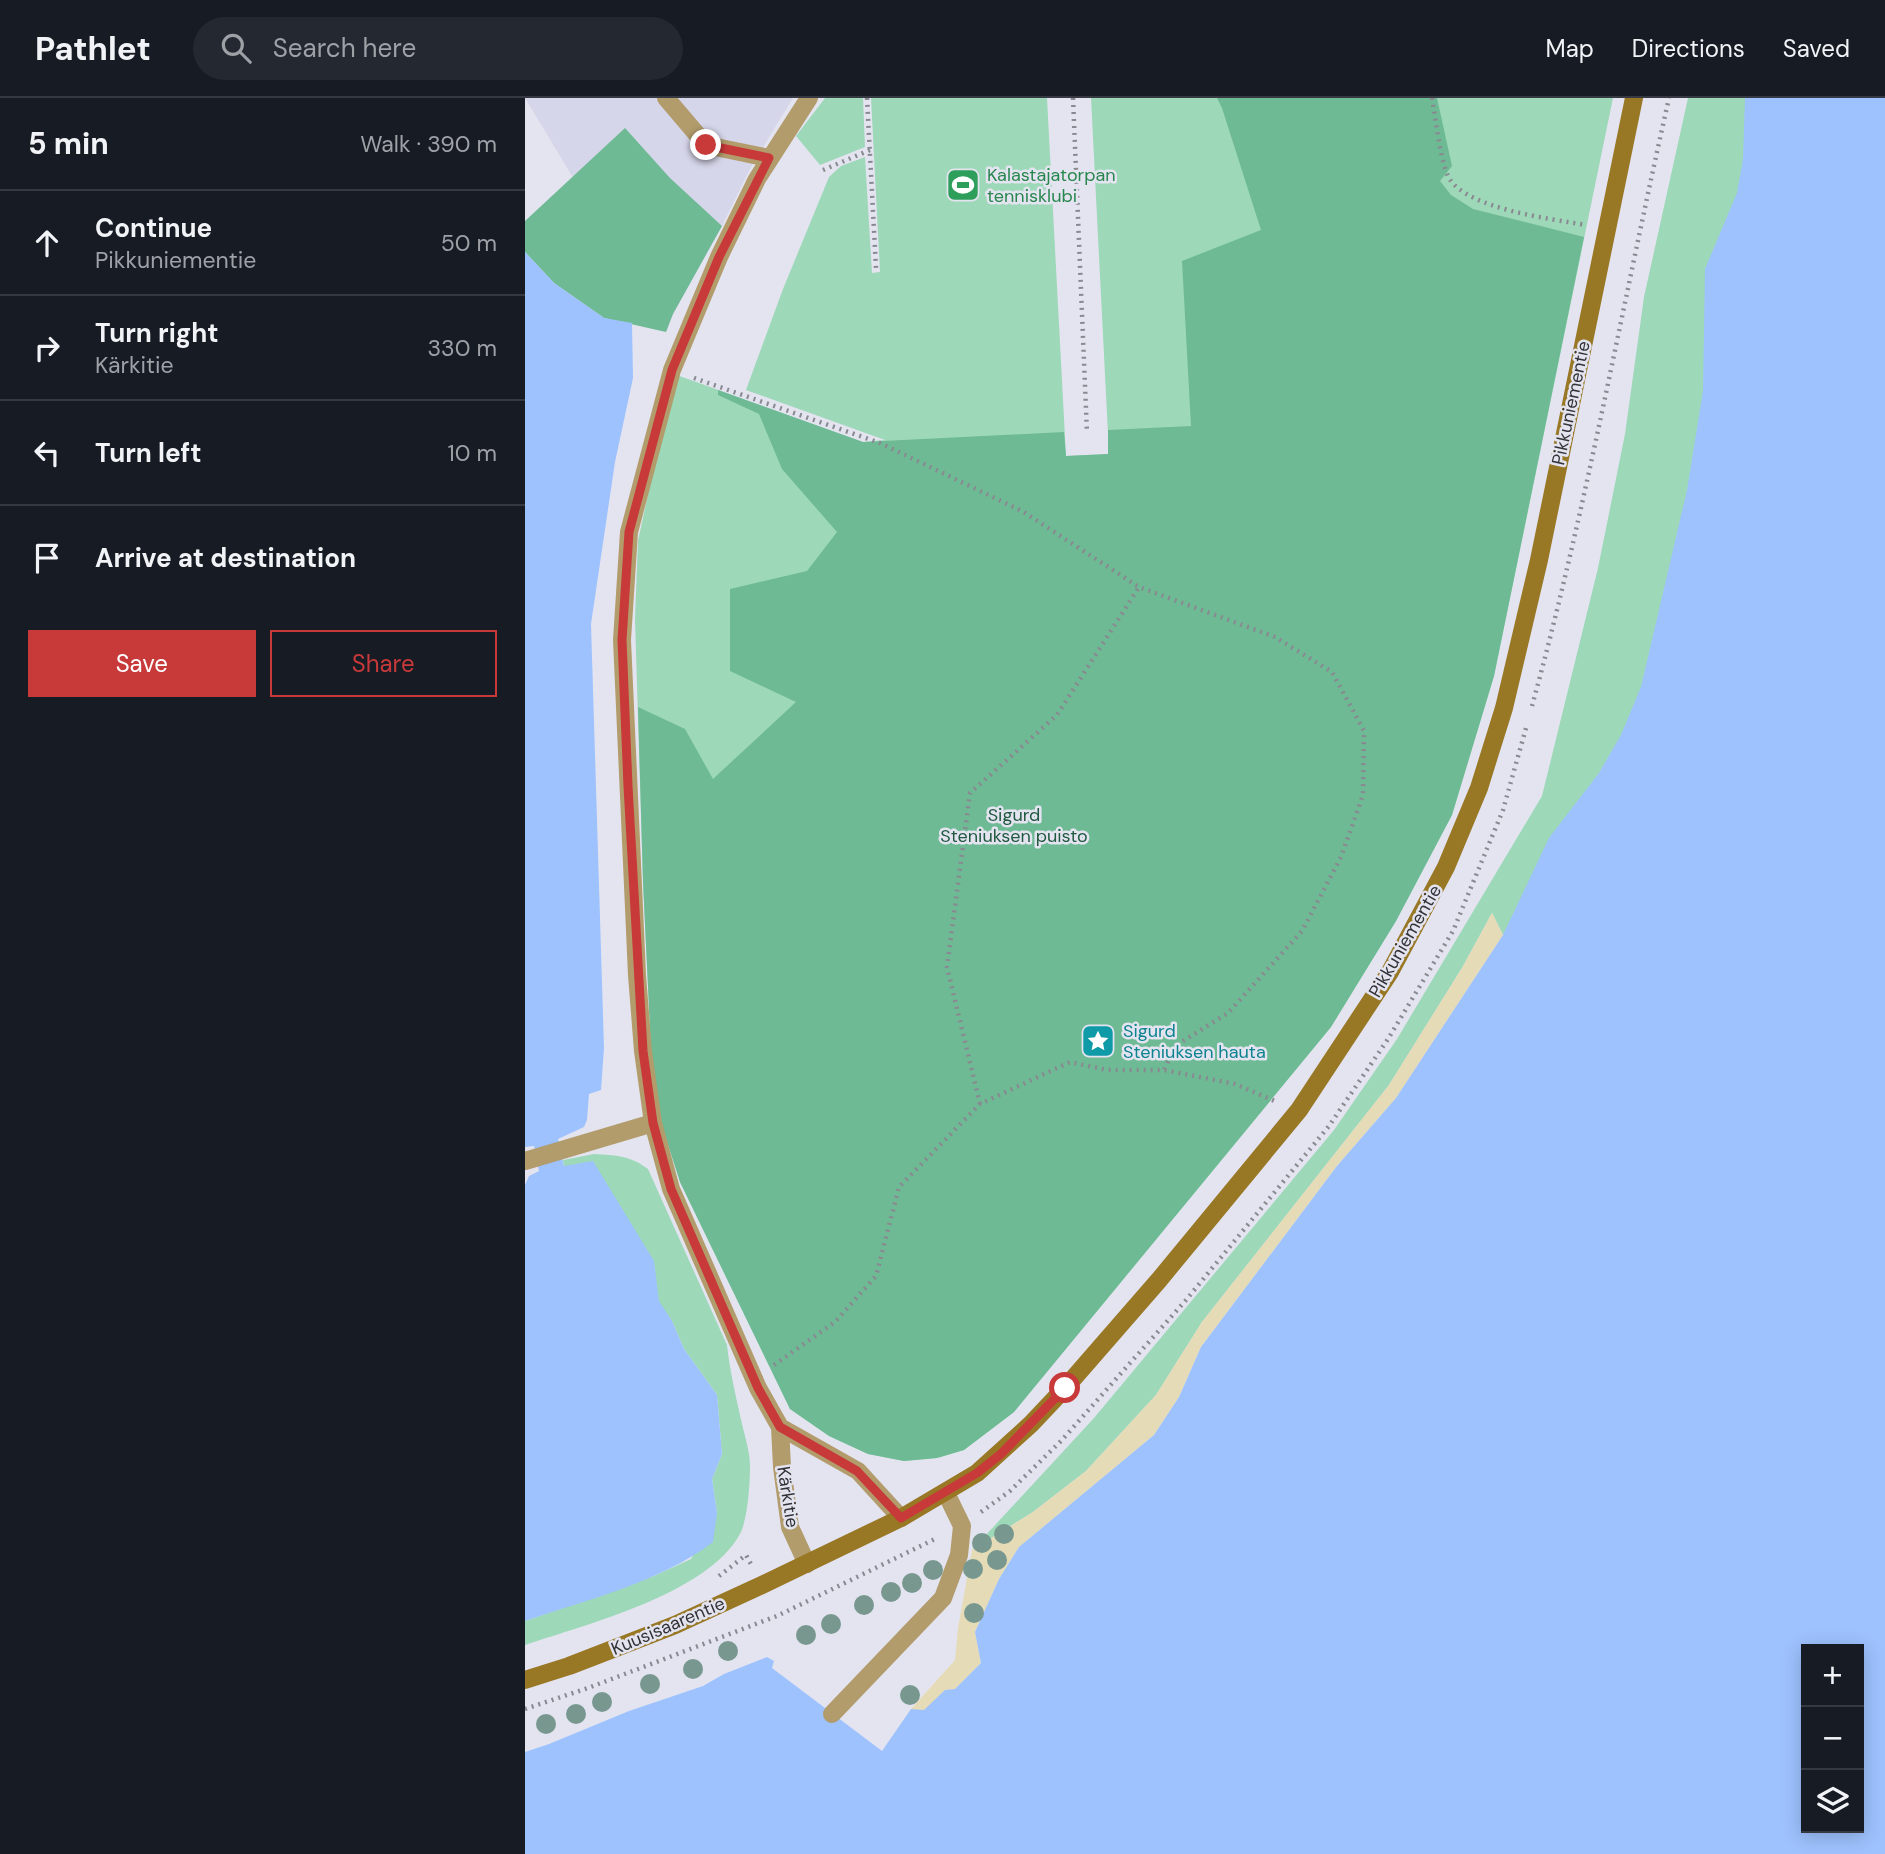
<!DOCTYPE html>
<meta charset="utf-8">
<style>
body{margin:0;font-family:"DM Sans",sans-serif;background:#242831;color:#f1f3f6}
.controls{position:absolute;right:21px;bottom:21px;display:grid;overflow:hidden;border-radius:0px;box-shadow:0 4px 18px #0003}
.controls button{width:63px;height:63px;display:grid;place-items:center;padding:0;border:0;border-bottom:2px solid #363941;background:#171b24;color:#f1f3f6;font:35px sans-serif}
.stop{position:absolute;width:21px;height:21px;margin:-16px;border:5px solid #c8393a;border-radius:50%;background:#fff}
.stop.end{background:#c8393a;border-color:#fff;box-shadow:0 2px 7px #0008}
.list{margin:0;padding:0;list-style:none}
h2{display:flex;justify-content:space-between;align-items:center;height:91px;margin:0;padding:0 28px;font-size:30px}
h2 small{font-size:23px;font-weight:400;color:#9ea1a6}
.list li{display:grid;grid-template-columns:46px 1fr auto;gap:21px;align-items:center;box-sizing:border-box;height:105px;padding:0 28px;border-top:2px solid #363941}
.list b{display:block;font-size:26px;white-space:nowrap}
.list p{margin:0;font-size:23px;white-space:nowrap;color:#9ea1a6}
.list em{font-size:23px;font-style:normal;color:#9ea1a6}
.actions{display:flex;gap:14px;padding:21px 28px}
.actions a{flex:1;padding:16px 0;border:2px solid #c8393a;border-radius:0px;text-align:center;font-size:24px;color:#c8393a}
.actions .main{background:#c8393a;color:#fff}
.icon{flex:none;width:38px;height:38px;fill:none;stroke:currentColor;stroke-width:2;stroke-linecap:round;stroke-linejoin:round}
.map{position:relative;flex:none;width:1360px;height:1756px;overflow:hidden}
header{display:flex;align-items:center;gap:42px;box-sizing:border-box;height:98px;padding:0 35px;background:#171b24;border-bottom:2px solid #363941}
header strong{font-size:33px}
nav{display:flex;gap:38px;margin-inline-start:auto;font-size:24px}
.search{width:490px;height:63px;background:#242831;display:flex;align-items:center;gap:18px;box-sizing:border-box;padding:0 24px;border-radius:38px;color:#9ea1a6;font-size:26px}
main{display:flex}
aside{flex:1;background:#171b24}
.map>svg:first-child{display:block}
</style>
<header>
<strong>Pathlet</strong>
<div class="search"><svg class="icon" aria-label="search" viewBox="0 0 24 24"><circle cx="10" cy="10" r="6"/><path d="M15 15l6 6"/></svg>Search here</div>
<nav><a>Map</a><a>Directions</a><a>Saved</a></nav>
</header>
<main>
<aside>
<h2>5 min<small>Walk · 390 m</small></h2>
<ul class="list">
<li><svg class="icon" aria-label="ahead" viewBox="0 0 24 24"><path d="M12 20V5M6 11l6-6 6 6"/></svg><div><b>Continue</b><p>Pikkuniementie</p></div><em>50 m</em></li>
<li><svg class="icon" aria-label="right" viewBox="0 0 24 24"><path d="M7 20v-9h11M14 6l5 5-5 5"/></svg><div><b>Turn right</b><p>Kärkitie</p></div><em>330 m</em></li>
<li><svg class="icon" aria-label="left" viewBox="0 0 24 24"><path d="M17 20v-9H6M10 6l-5 5 5 5"/></svg><div><b>Turn left</b></div><em>10 m</em></li>
<li><svg class="icon" aria-label="arrive" viewBox="0 0 24 24"><path d="M6 21V4h12l-3 4 3 4H6"/></svg><div><b>Arrive at destination</b></div></li>
</ul>
<div class="actions"><a class="main">Save</a><a>Share</a></div>
</aside>
<div class="map">
<svg width="1360" height="1756" viewBox="0 0 1360 1756">
<rect width="100%" height="100%" fill="#e4e4f0"/>
<path fill="#d6d6ea" d="M0 0H268L226 69 197 128 148 216 141 234Z"/>
<path fill="#9dd8b9" d="M300 0H338L340 49 295 67 271 38Z
M346 0H522L541 358 584 356 566 0H1088L969 578 927 717 871 823 806 929 489 1314 439 1352 412 1360 379 1363 343 1356 304 1338 265 1311 155 1084 126 951 118 784 110 521 113 443 149 276 338 344 360 342 221 292 258 191 304 79 316 68 340 59 347 175 355 174Z
M1163 0H1270L1254 440 978 837 967 815 937 870 864 987 677 1224 631 1297 561 1373 508 1414 447 1452 569 1320 809 1032 872 941 1017 698 1073 470 1100 336 1119 199Z
M69 1056C90 1057 106 1058 123 1071L202 1247C205 1274 211 1299 217 1326 220 1339 225 1354 225 1368 225 1385 223 1421 215 1436 182 1496 62 1526 0 1547V1523L129 1478 166 1461 192 1415 187 1381 197 1356 192 1297 159 1251 147 1223 39 1068 38 1062Z"/>
<path fill="#6eba94" d="M692 0H912L927 68 915 83 926 97 948 111 1059 139 969 578 927 717 871 823 806 929 489 1314 439 1352 412 1360 379 1363 343 1356 304 1338 265 1311 155 1084 134 1019 126 951 118 784 113 609 160 631 188 681 271 604 205 573V491L282 473 312 434 257 371 234 316 193 297V292L338 344 539 334 541 358 583 356V332L666 328 657 163 736 132 697 10Z
M100 30 145 80 197 128 148 216 141 234 79 220 29 185 0 154V123Z"/>
<path fill="#e5dcb7" d="M967 815 978 837 871 1000 812 1068 676 1249 654 1299 629 1337 494 1449 474 1481 450 1534 456 1565 430 1591 420 1592 399 1613 386 1611 430 1562 433 1530 447 1452 508 1414 561 1373 631 1297 677 1224 864 987 937 870Z"/>
<path fill="#9ec2fe" fill-rule="evenodd" d="M1220 0H1360V1756H0V1654L24 1646 104 1613 178 1588 199 1576 242 1559 249 1563 247 1570 357 1653 386 1611 399 1612 420 1592 430 1591 456 1565 450 1534 474 1481 494 1449 629 1337 654 1299 676 1249 812 1068 871 1000 978 837 1024 740 1074 675 1096 637 1116 589 1162 392 1178 293 1180 171 1212 95 1218 61ZM1281 1551H1334V1730H1281Z
M0 154 29 185 79 220 107 225 108 280 90 364 66 526 79 950 76 992 64 996 62 1022 59 1029 33 1041 39 1068 68 1063 129 1163 134 1203 147 1223 159 1251 192 1297 197 1356 187 1381 192 1415 188 1444C134 1485 63 1501 0 1523V1087L4 1078 14 1073 9 1048 0 1049Z"/>
<g fill="none" stroke-linecap="round" stroke-linejoin="round">
<path stroke="#898991" stroke-width="4.5" stroke-dasharray="2 5" stroke-linecap="butt" d="M342 0 351 170
M548 0 562 335
M907 0C911 21 915 63 924 80 942 111 1027 121 1061 127
M298 72 345 52
M169 280 355 345 497 413 614 489 750 539 807 574 839 633 838 697 816 759 777 833 703 915 650 948 639 972
M1007 608C1062 408 1098 203 1144 0
M455 1006 422 869 445 695 532 617 614 489
M249 1267 310 1224 351 1178 374 1089 455 1006 545 964 582 972H639L710 986 752 1004
M456 1414 485 1393 536 1343 661 1202 804 1028 863 941 928 833 978 712 1001 630
M194 1478 221 1457 227 1468
M0 1611 63 1590 252 1518 412 1440"/>
<path stroke="#b29c6c" stroke-width="18" d="M141 0 181 47 244 60
M307 1616 418 1500 434 1457 437 1428 421 1395"/>
<path stroke="#b29c6c" stroke-width="18" d="M0 1063 128 1025
M255 1329 333 1373 376 1420
M282 1466 265 1429 257 1369 255 1329 233 1290 146 1091 128 1025 118 953 112 877 97 542 104 434 147 272 194 159 232 81 284 0"/>
<path stroke="#987725" stroke-width="18" d="M0 1582 44 1568 150 1527 237 1487 376 1420 452 1375 506 1326 540 1290 634 1182 774 1012 865 874 921 769 954 690 979 610 1014 462 1109 0"/>
</g>
<g fill="#78988f">
<circle cx="479" cy="1436" r="10"/>
<circle cx="457" cy="1445" r="10"/>
<circle cx="472" cy="1462" r="10"/>
<circle cx="448" cy="1471" r="10"/>
<circle cx="408" cy="1472" r="10"/>
<circle cx="387" cy="1485" r="10"/>
<circle cx="366" cy="1494" r="10"/>
<circle cx="339" cy="1507" r="10"/>
<circle cx="449" cy="1515" r="10"/>
<circle cx="306" cy="1526" r="10"/>
<circle cx="281" cy="1537" r="10"/>
<circle cx="203" cy="1553" r="10"/>
<circle cx="168" cy="1571" r="10"/>
<circle cx="125" cy="1586" r="10"/>
<circle cx="385" cy="1597" r="10"/>
<circle cx="77" cy="1604" r="10"/>
<circle cx="51" cy="1616" r="10"/>
<circle cx="21" cy="1626" r="10"/>
</g>
<g fill="none" stroke-linecap="round" stroke-linejoin="round">
<path stroke="#c8393a" stroke-width="9" d="M181 47 244 60 194 159 147 272 104 434 97 542 103 688 118 953 128 1025 146 1091 233 1290 255 1329 332 1373 376 1420 452 1375 476 1356 540 1290"/>
</g>
<defs>
<symbol id="stadium-square" viewBox="-11 -11 22 22"><rect x="-9" y="-9" width="18" height="18" rx="4" fill="#2e9e5b" stroke="#e4e4f0"/><path d="M0-5a6.5 5 0 1 0 0 10a6.5 5 0 1 0 0-10ZM-3.5-1.8h7v3.6h-7Z" fill="#fff"/></symbol>
<symbol id="sight-square" viewBox="-11 -11 22 22"><rect x="-9" y="-9" width="18" height="18" rx="4" fill="#0f9aa8" stroke="#e4e4f0"/><path d="M0-6L1.8-2.2L6-1.7L2.9 1.2L3.7 5.4L0 3.3L-3.7 5.4L-2.9 1.2L-6-1.7L-1.8-2.2Z" fill="#fff"/></symbol>
</defs>
<g fill-rule="evenodd">
<use href="#stadium-square" x="419" y="68" width="38" height="38"/>
<use href="#sight-square" x="554" y="924" width="38" height="38"/>
</g>
<g text-anchor="middle" stroke-width="5" stroke-linejoin="round" paint-order="stroke">
<g font-size="18" fill="#27864d" stroke="#e4e4f0" text-anchor="start">
<text x="462" y="83">Kalastajatorpan<tspan x="462" dy="21">tennisklubi</tspan></text>
</g>
<g font-size="18" fill="#323237" stroke="#e4e4f0">
<text transform="translate(1046 305) rotate(-78)" y="6">Pikkuniementie</text>
<text transform="translate(880 843) rotate(-60)" y="6">Pikkuniementie</text>
<text transform="translate(263 1399) rotate(81)" y="6">Kärkitie</text>
<text transform="translate(143 1528) rotate(-23)" y="6">Kuusisaarentie</text>
</g>
<g font-size="18" fill="#1f593f" stroke="#e4e4f0">
<text x="489" y="723">Sigurd<tspan x="489" dy="21">Steniuksen puisto</tspan></text>
</g>
<g font-size="18" fill="#0d838f" stroke="#e4e4f0" text-anchor="start">
<text x="598" y="939">Sigurd<tspan x="598" dy="21">Steniuksen hauta</tspan></text>
</g>
</g>
</svg>
<div class="controls">
<button>+</button>
<button>−</button>
<button><svg class="icon" aria-label="layers" viewBox="0 0 24 24"><path d="M12 4l9 5-9 5-9-5zM3 14l9 5 9-5"/></svg></button>
</div>
<div class="stop" style="left:540px;top:1290px"></div>
<div class="stop end" style="left:181px;top:47px"></div>
</div>
</main>
